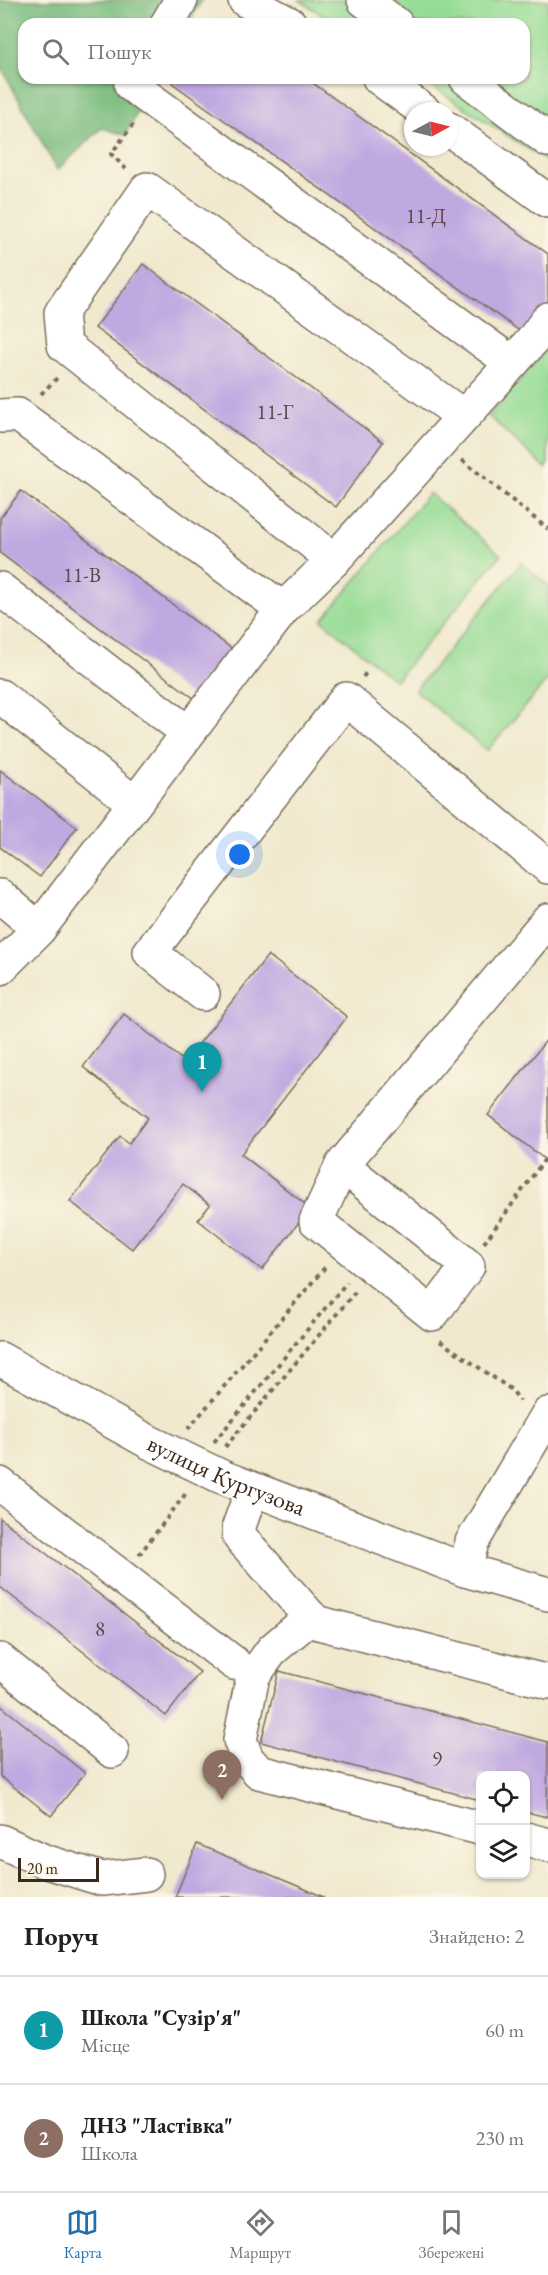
<!DOCTYPE html>
<html lang="uk">
<meta charset="utf-8">
<style>
body{margin:0;font-family:"EB Garamond",serif;background:#f6f6f6;color:#222}
.controls{position:absolute;right:18px;bottom:18px;display:grid;overflow:hidden;border-radius:12px;box-shadow:0 2px 4px #0004}
.controls button{width:54px;height:54px;display:grid;place-items:center;padding:0;border:0;border-bottom:2px solid #e0e0e0;background:#fff;color:#222;font:30px sans-serif}
.compass{position:absolute;left:404px;top:102px;width:54px;height:54px;border-radius:50%;background:#fff;box-shadow:0 2px 4px #0004;rotate:83deg}
.scale{position:absolute;left:18px;bottom:15px;width:81px;box-sizing:border-box;padding-left:6px;border:3px solid #3b2a1e;border-top:0;font-size:16px;line-height:21px;white-space:nowrap;color:#3b2a1e;-webkit-text-stroke:4px #fcf5e5;paint-order:stroke}
.you{position:absolute;left:240px;top:855px;width:21px;height:21px;margin:-15px;border:4px solid #fff;border-radius:50%;background:#1a73e8;box-shadow:0 0 0 9px #1a73e833}
.badge{display:grid;place-items:center;width:39px;height:39px;border-radius:50%;background:#1f6fb2;color:#fff;font-size:20px;font-weight:700}
.pin{position:absolute;translate:-50% -50px;filter:drop-shadow(0 2px 3px #0008)}
.pin::after{content:'';position:absolute;top:32px;width:21px;height:18px;background:inherit;clip-path:polygon(0 0,100% 0,50% 100%)}
.list{margin:0;padding:0;list-style:none}
h2{display:flex;justify-content:space-between;align-items:center;height:78px;margin:0;padding:0 24px;font-size:26px}
h2 small{font-size:20px;font-weight:400;color:#767676}
.list li{display:grid;grid-template-columns:39px 1fr auto;gap:18px;align-items:center;box-sizing:border-box;height:108px;padding:0 24px;border-top:2px solid #e0e0e0}
.list b{display:block;font-size:22px;white-space:nowrap}
.list p{margin:0;font-size:20px;white-space:nowrap;color:#767676}
.list em{font-size:20px;font-style:normal;color:#767676}
.icon{flex:none;width:33px;height:33px;fill:none;stroke:currentColor;stroke-width:2;stroke-linecap:round;stroke-linejoin:round}
.map{position:relative;flex:none;width:548px;height:1897px;overflow:hidden}
.search{position:absolute;background:#fff;box-shadow:0 2px 4px #0004;left:18px;right:18px;top:18px;height:66px;display:flex;align-items:center;gap:15px;box-sizing:border-box;padding:0 21px;border-radius:18px;color:#767676;font-size:22px}
.sheet{height:294px;background:#fff}
nav{display:flex;justify-content:space-around;align-items:center;box-sizing:border-box;height:84px;border-top:2px solid #e0e0e0;background:#fff;font-size:16px;color:#767676}
nav a{display:grid;justify-items:center;gap:3px}
nav .on{color:#1f6fb2}
.map>svg:first-child{display:block}
</style>
<div class="map">
<svg width="548" height="1897" viewBox="0 0 548 1897">
<rect width="100%" height="100%" fill="#fcf5e5"/>
<filter id="ink" filterUnits="userSpaceOnUse"><feTurbulence type="fractalNoise" baseFrequency=".0167" numOctaves="2"/><feDisplacementMap in="SourceGraphic" scale="12" xChannelSelector="R" yChannelSelector="G"/><feConvolveMatrix kernelMatrix="1 2 1 2 8 2 1 2 1" color-interpolation-filters="sRGB"/></filter>
<filter id="wash" filterUnits="userSpaceOnUse"><feTurbulence type="fractalNoise" baseFrequency=".008" numOctaves="4" result="noise"/><feDisplacementMap in="SourceGraphic" scale="24" xChannelSelector="R" yChannelSelector="G"/><feGaussianBlur stdDeviation="1.35" result="paint"/><feColorMatrix in="noise" values="0 0 0 0 0 0 0 0 0 0 0 0 0 0 0 0 0 1.4 0 .05"/><feComposite in="paint" operator="in"/></filter>
<g filter="url(#wash)">
<rect width="100%" height="100%" fill="#f0e9ce"/>
<path fill="#96dc95" stroke="#68835a" stroke-width="1.5" d="M299 0H548V162L419 78H524V24H336Z
M548 348V465L546 468 488 416Z
M429 493 501 555 395 681 322 620Z
M521 563 548 585V679L487 751 415 690Z"/>
<path fill="#78bc7e" stroke="#5a734e" stroke-width="1.5" d="M0 0H202L188 24H24V78H157L125 135 102 128 57 170 0 65Z"/>
<g id="blocks">
<path fill="#c0a8e1" d="M175 78H306L548 254V310L528 337 172 83Z
M143 264 383 442 336 507 95 328Z
M21 491 232 649 195 699 0 553V518Z
M0 770 77 827 40 877 0 847Z
M268 955 347 1017 241 1154 310 1208 262 1270 198 1220 210 1205 183 1184 132 1249 70 1201 120 1136 129 1143 148 1118 83 1067 124 1014 185 1062Z
M548 1038V1162L488 1115Z
M0 1518 200 1672 166 1716 0 1587Z
M279 1671 548 1742 547 1817 526 1812V1776H480V1800L261 1742Z
M0 1705 85 1773 51 1816 0 1776Z
M197 1844 324 1897H175Z"/>
</g>
</g>
<g filter="url(#ink)">
<use href="#blocks" fill-opacity="0" stroke="#7a6d5c" stroke-width="1.5"/>
<g fill="none" stroke-linecap="round" stroke-linejoin="round">
<defs>
<g id="minor">
<path d="M245 0 290 24"/>
<path d="M364 0 396 24"/>
<path d="M167 24 181 0"/>
<path d="M135 78 131 85 512 363"/>
<path d="M379 78 424 111"/>
<path d="M466 78 548 140"/>
<path d="M449 129 548 201"/>
<path d="M0 416 18 415 283 609"/>
<path d="M334 560 64 345 61 313 147 189 463 416"/>
<path d="M0 589 187 732"/>
<path d="M0 696 133 802"/>
<path d="M0 896 39 929"/>
<path d="M0 968 39 929 283 609 334 560 532 341 548 319"/>
<path d="M203 994 150 952 346 699 548 867"/>
<path d="M342 1165 468 1266 432 1314 316 1221 342 1165 548 920"/>
<path id="s1" d="M0 1359 149 1442 222 1477 465 1570 548 1594"/>
<path d="M0 1484 234 1663"/>
<path d="M252 1490 239 1526V1536L315 1622 548 1682"/>
<path d="M465 1570 472 1542 548 1414"/>
<path d="M311 1617 273 1649 253 1676 240 1740 247 1759 259 1772 480 1828"/>
<path d="M0 1660 112 1751"/>
<path d="M526 1839 548 1845"/>
<path d="M0 1841 44 1861 102 1879 146 1874"/>
</g>
</defs>
<use href="#minor" stroke="#7a6d5c" stroke-width="36"/>
<path stroke="#7a6d5c" stroke-width="4" stroke-dasharray="4.5 4.5" stroke-linecap="butt" d="M126 169 111 154 135 122
M41 394 59 376
M462 460 548 529
M363 677 368 670
M484 1243 545 1159
M440 1341 512 1390 520 1401
M188 1429 327 1265
M214 1442 347 1282
M225 1447 357 1290
M139 1555 187 1492"/>
<use href="#minor" stroke="#fff" stroke-width="33"/>
</g>
</g>
<g text-anchor="middle" stroke-width="4.5" stroke-linejoin="round" paint-order="stroke">
<g font-size="21" fill="#5c4a4f">
<text x="426" y="223">11-Д</text>
<text x="275" y="419">11-Г</text>
<text x="82" y="582">11-В</text>
<text x="100" y="1636">8</text>
<text x="437" y="1766">9</text>
</g>
<g font-size="24" fill="#3b2a1e" stroke="#fcf5e5">
<text dy="8" stroke="none"><textPath href="#s1" startOffset="255">вулиця Кургузова</textPath></text>
</g>
</g>
</svg>
<div class="controls">
<button><svg class="icon" aria-label="locate" viewBox="0 0 24 24"><circle cx="12" cy="12" r="6"/><path d="M12 2v4M12 18v4M2 12h4M18 12h4"/></svg></button>
<button><svg class="icon" aria-label="layers" viewBox="0 0 24 24"><path d="M12 4l9 5-9 5-9-5zM3 14l9 5 9-5"/></svg></button>
</div>
<svg class="compass" viewBox="-18 -18 36 36"><path d="M0-13l5 13h-10z" fill="#e53935"/><path d="M0 13l5-13h-10z" fill="#767676"/></svg>
<div class="scale">20 m</div>
<div class="you"></div>
<div class="pin badge" style="left:202px;top:1092px;background:#0f9aa8">1</div>
<div class="pin badge" style="left:222px;top:1800px;background:#8d6e63">2</div>
<div class="search"><svg class="icon" aria-label="search" viewBox="0 0 24 24"><circle cx="10" cy="10" r="6"/><path d="M15 15l6 6"/></svg>Пошук</div>
</div>
<section class="sheet">
<h2>Поруч<small>Знайдено: 2</small></h2>
<ul class="list">
<li><span class="badge" style="background:#0f9aa8">1</span><div><b>Школа &quot;Сузір'я&quot;</b><p>Місце</p></div><em>60 m</em></li>
<li><span class="badge" style="background:#8d6e63">2</span><div><b>ДНЗ &quot;Ластівка&quot;</b><p>Школа</p></div><em>230 m</em></li>
</ul>
</section>
<nav>
<a class="on"><svg class="icon" aria-label="map" viewBox="0 0 24 24"><path d="M3 6l6-2 6 2 6-2v14l-6 2-6-2-6 2zM9 4v14M15 6v14"/></svg>Карта</a>
<a><svg class="icon" aria-label="directions" viewBox="0 0 24 24"><path d="M12 3l9 9-9 9-9-9zM9 14v-3h6M13 9l2 2-2 2"/></svg>Маршрут</a>
<a><svg class="icon" aria-label="saved" viewBox="0 0 24 24"><path d="M7 4h10v16l-5-4-5 4z"/></svg>Збережені</a>
</nav>
